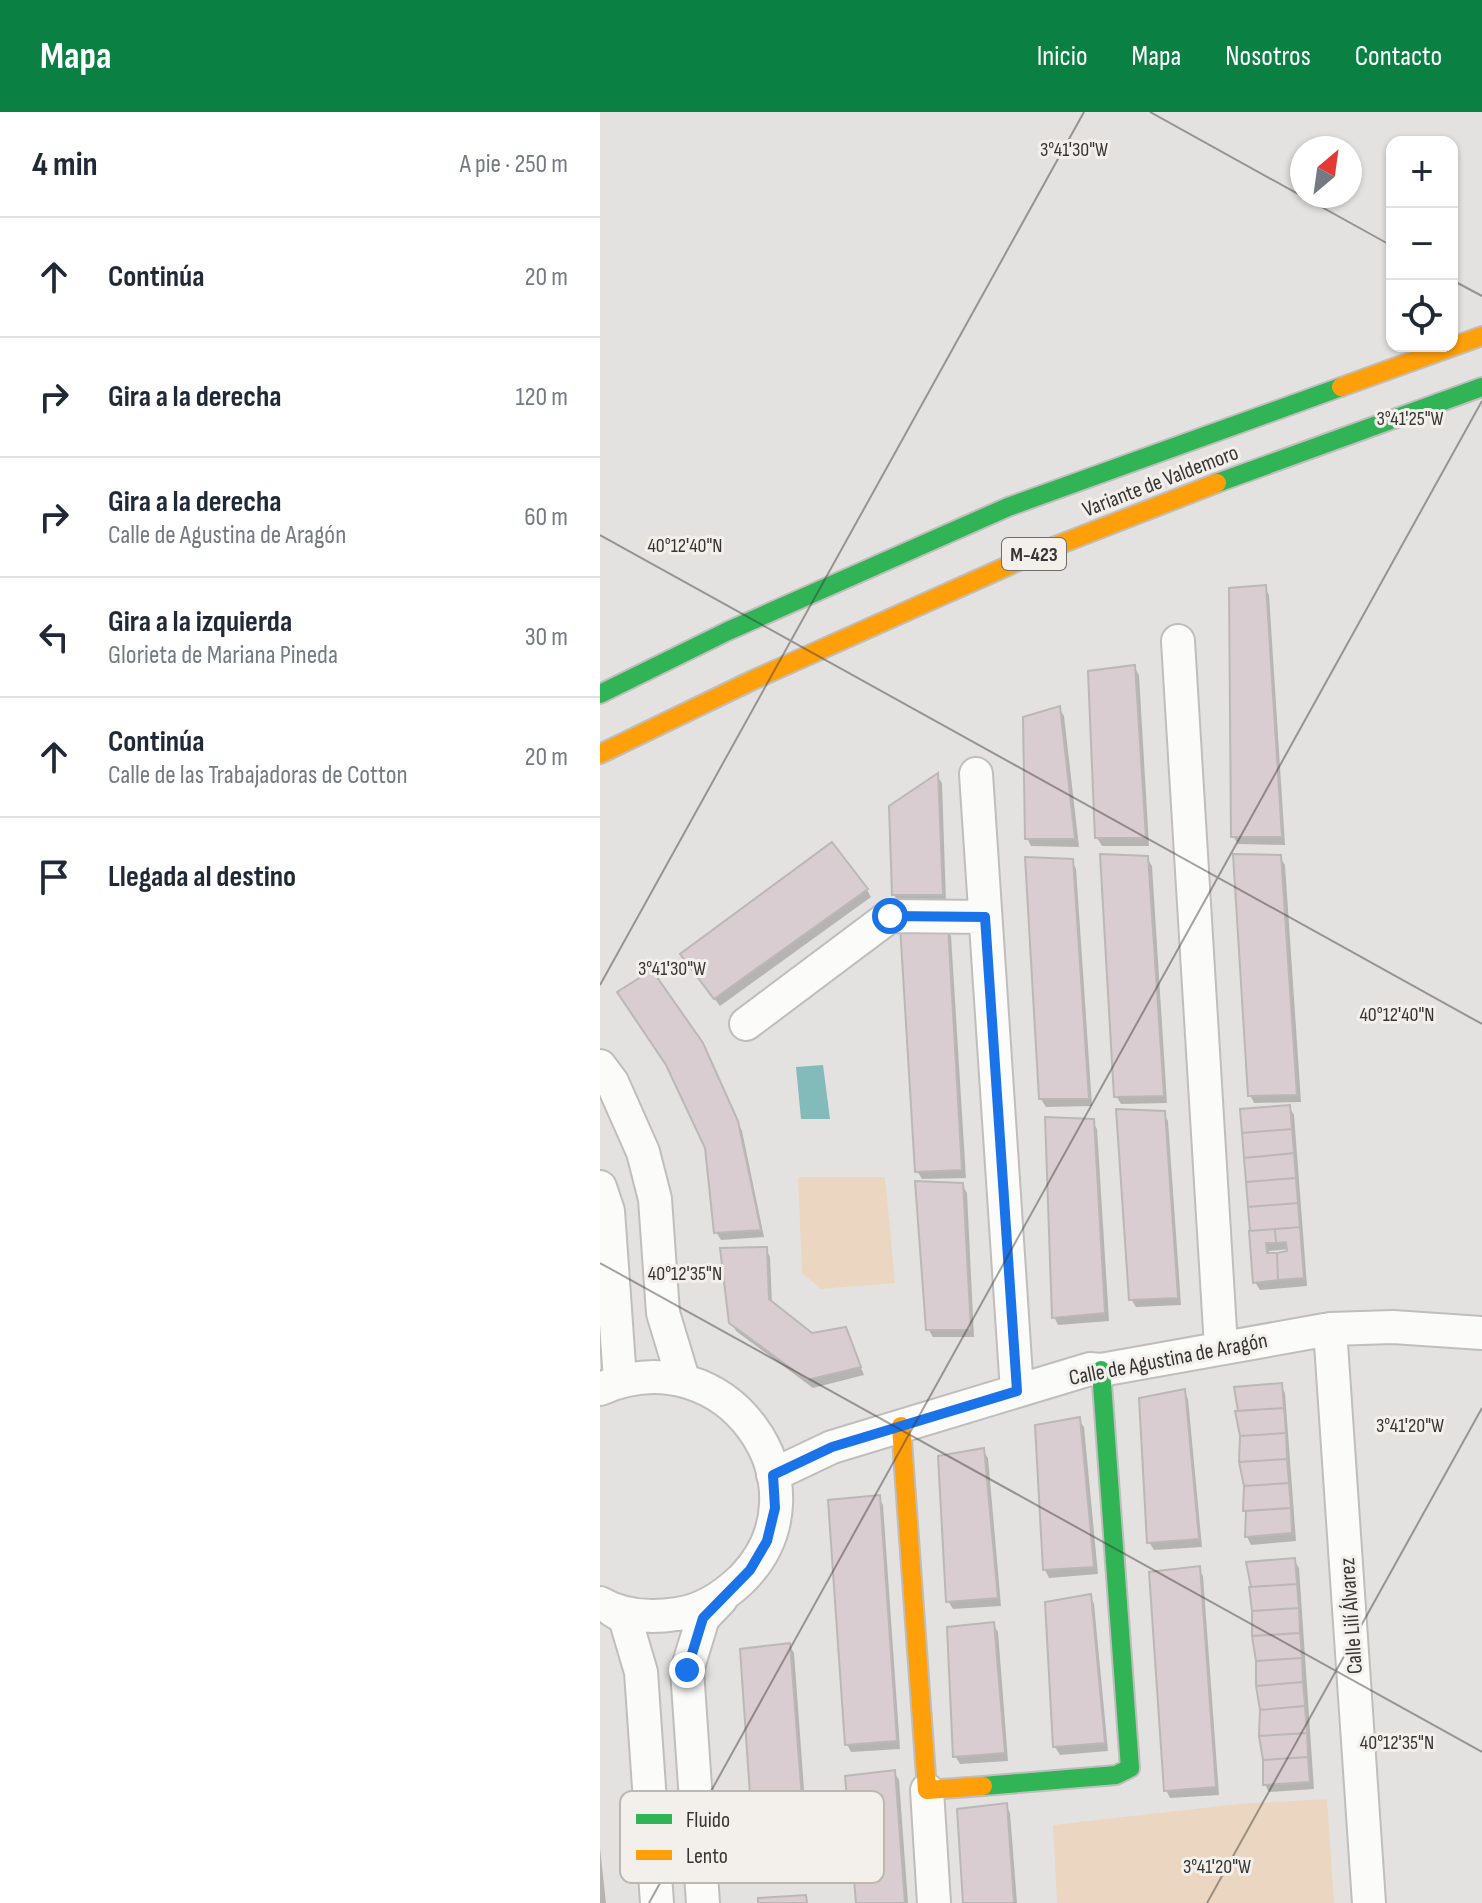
<!DOCTYPE html>
<html lang="es">
<meta charset="utf-8">
<style>
body{margin:0;font-family:"Sofia Sans Condensed",sans-serif;background:#f6f6f7;color:#1f2937}
.controls{position:absolute;right:24px;top:24px;display:grid;overflow:hidden;border-radius:16px;box-shadow:0 2px 6px #0004}
.controls button{width:72px;height:72px;display:grid;place-items:center;padding:0;border:0;border-bottom:2px solid #e0e1e3;background:#fff;color:#1f2937;font:40px sans-serif}
.compass{position:absolute;left:690px;top:24px;width:72px;height:72px;border-radius:50%;background:#fff;box-shadow:0 2px 6px #0004;rotate:29deg}
.stop{position:absolute;width:24px;height:24px;margin:-18px;border:6px solid #1a73e8;border-radius:50%;background:#fff}
.stop.end{background:#1a73e8;border-color:#fff;box-shadow:0 2px 8px #0008}
.list{margin:0;padding:0;list-style:none}
h2{display:flex;justify-content:space-between;align-items:center;height:104px;margin:0;padding:0 32px;font-size:34px}
h2 small{font-size:26px;font-weight:400;color:#747a83}
.list li{display:grid;grid-template-columns:52px 1fr auto;gap:24px;align-items:center;box-sizing:border-box;height:120px;padding:0 32px;border-top:2px solid #e0e1e3}
.list b{display:block;font-size:30px;white-space:nowrap}
.list p{margin:0;font-size:26px;white-space:nowrap;color:#747a83}
.list em{font-size:26px;font-style:normal;color:#747a83}
.icon{flex:none;width:44px;height:44px;fill:none;stroke:currentColor;stroke-width:2;stroke-linecap:round;stroke-linejoin:round}
.map{position:relative;flex:none;width:882px;height:1791px;overflow:hidden}
header{display:flex;align-items:center;gap:48px;box-sizing:border-box;height:112px;padding:0 40px;background:#0b8043;color:#fff}
header strong{font-size:38px}
nav{display:flex;gap:44px;margin-inline-start:auto;font-size:28px}
main{display:flex}
aside{flex:1;background:#fff}
.map>svg:first-child{display:block}
</style>
<header>
<strong>Mapa</strong>
<nav><a>Inicio</a><a>Mapa</a><a>Nosotros</a><a>Contacto</a></nav>
</header>
<main>
<aside>
<h2>4 min<small>A pie · 250 m</small></h2>
<ul class="list">
<li><svg class="icon" aria-label="ahead" viewBox="0 0 24 24"><path d="M12 20V5M6 11l6-6 6 6"/></svg><div><b>Continúa</b></div><em>20 m</em></li>
<li><svg class="icon" aria-label="right" viewBox="0 0 24 24"><path d="M7 20v-9h11M14 6l5 5-5 5"/></svg><div><b>Gira a la derecha</b></div><em>120 m</em></li>
<li><svg class="icon" aria-label="right" viewBox="0 0 24 24"><path d="M7 20v-9h11M14 6l5 5-5 5"/></svg><div><b>Gira a la derecha</b><p>Calle de Agustina de Aragón</p></div><em>60 m</em></li>
<li><svg class="icon" aria-label="left" viewBox="0 0 24 24"><path d="M17 20v-9H6M10 6l-5 5 5 5"/></svg><div><b>Gira a la izquierda</b><p>Glorieta de Mariana Pineda</p></div><em>30 m</em></li>
<li><svg class="icon" aria-label="ahead" viewBox="0 0 24 24"><path d="M12 20V5M6 11l6-6 6 6"/></svg><div><b>Continúa</b><p>Calle de las Trabajadoras de Cotton</p></div><em>20 m</em></li>
<li><svg class="icon" aria-label="arrive" viewBox="0 0 24 24"><path d="M6 21V4h12l-3 4 3 4H6"/></svg><div><b>Llegada al destino</b></div></li>
</ul>
</aside>
<div class="map">
<svg width="882" height="1791" viewBox="0 0 882 1791">
<rect width="100%" height="100%" fill="#e4e2e0"/>
<path fill="#ebd7c1" d="M198 1065H285L295 1171 221 1177 202 1161Z
M727 1687 734 1791H457L453 1713 638 1692Z"/>
<path fill="#83baba" d="M223 953 230 1007H201L196 955Z"/>
<path fill="#0003" fill-rule="evenodd" d="M665 475 669 483 685 733 638 732 633 724Z
M534 555 539 563 549 734H502L497 726Z
M459 596 464 604 479 735 431 734 427 726Z
M337 664 342 671 346 791H299L294 783Z
M680 745 685 753 701 990 654 991 650 983Z
M547 746 552 754 567 991 521 992 516 984Z
M472 749 476 757 492 994 446 995 441 987Z
M267 778 271 785 120 894 87 850Z
M347 816 351 824 366 1066 322 1067 317 1059Z
M107 942 142 1019 164 1125 121 1128 116 1120Z
M689 995 694 1003 707 1174 660 1178 655 1170ZM690 1137V1141L670 1143 669 1139Z
M563 1001 568 1009 581 1193 536 1195 531 1187Z
M492 1009 497 1017 509 1209 458 1213 454 1205Z
M362 1073 367 1081 374 1225H333L328 1217Z
M166 1137 170 1145 172 1192 211 1223 249 1226 264 1263 213 1276 136 1219 131 1210Z
M680 1273 685 1281 696 1429 651 1433 647 1425 648 1403 645 1398Z
M584 1279 588 1287 602 1435 554 1438 549 1430Z
M479 1308 484 1315 498 1462 449 1466 445 1458Z
M383 1339 388 1346 401 1494 353 1497 348 1489Z
M278 1385 283 1393 300 1637 251 1640 247 1632Z
M694 1448 699 1456 714 1677 669 1680 665 1673Z
M598 1456 603 1464 619 1683 570 1686 566 1678Z
M490 1484 494 1492 508 1639 460 1643 455 1635Z
M393 1512 398 1520 408 1649 360 1652 355 1644Z
M189 1533 194 1541 210 1759 161 1763 157 1755Z
M294 1660 299 1668 308 1791H258Z
M406 1693 410 1701 417 1791H365Z
M0 1736 6 1791H0Z"/>
<path fill="#dacdd1" stroke="#bab8b7" stroke-width="2" d="M666 473 682 725H631L629 476Z
M535 553 546 726H495L488 559Z
M460 594 475 727H425L423 605Z
M338 661 343 783H292L289 694Z
M232 730 268 777 114 887 80 842Z
M500 742 548 744 564 984 514 985Z
M633 742 681 743 697 983 648 984Z
M425 745 473 747 489 987H439Z
M300 813 348 814 362 1058 315 1060Z
M52 858 103 931 138 1009 161 1118 114 1121 105 1036 66 953 17 880Z
M690 993 692 1017 642 1021 640 997Z
M516 997 565 999 578 1186 529 1188Z
M445 1005 494 1007 505 1201 452 1206Z
M692 1017 694 1041 644 1046 642 1021Z
M694 1041 696 1066 646 1070 644 1046Z
M696 1066 698 1091 648 1095 646 1070Z
M315 1069 363 1071 371 1218H326Z
M698 1091 700 1115 650 1119 648 1095Z
M700 1115 704 1166 678 1168 677 1141 687 1139 686 1130 676 1131 675 1117Z
M675 1117 676 1131H666L667 1141H677L678 1168 653 1171 649 1119Z
M167 1135 169 1187 212 1221 246 1215 261 1255 207 1268 129 1211 120 1136Z
M682 1271 684 1296 638 1299 634 1275Z
M585 1277 599 1427 547 1431 539 1286Z
M684 1296 686 1321 640 1324 635 1299Z
M480 1305 494 1455 443 1458 435 1313Z
M686 1321 687 1347 639 1350 640 1324Z
M384 1336 398 1486 346 1490 338 1344Z
M687 1347 689 1371 644 1374 639 1350Z
M689 1371 691 1396 643 1399 644 1374Z
M280 1383 297 1629 245 1633 228 1388Z
M691 1396 692 1421 645 1425 646 1399Z
M695 1446 697 1472 651 1475 646 1450Z
M600 1454 616 1675 564 1679 549 1460Z
M697 1472 699 1496 652 1499 649 1475Z
M491 1482 505 1631 453 1635 445 1490Z
M699 1496 700 1521 652 1524V1499Z
M394 1510 405 1641 353 1645 347 1515Z
M700 1521 702 1546 656 1549 652 1524Z
M190 1531 207 1752 155 1755 140 1537Z
M702 1546 703 1570 656 1574V1549Z
M703 1570 705 1594 660 1598 656 1574Z
M705 1594 707 1621 659 1624 660 1598Z
M707 1621 708 1645 663 1648 659 1624Z
M708 1645 710 1670 663 1673V1648Z
M295 1658 305 1791H256L245 1664Z
M407 1691 414 1791H363L357 1697Z
M206 1783 207 1791H158V1786Z"/>
<g fill="none" stroke-linecap="round" stroke-linejoin="round">
<defs>
<path id="street" d="M578 529 621 1235
M376 662 417 1279
M146 912 290 804 385 805
M0 954 12 970 43 1040 55 1087 63 1201 83 1267
M0 1075 8 1099 20 1268
M730 1217 769 1791
M0 1277C127 1221 234 1376 141 1468 123 1485 101 1499 77 1502 51 1506 24 1505 0 1491
M173 1363 232 1335 490 1257 501 1258 730 1217 793 1215 882 1221
M12 1498 25 1506 41 1560 57 1791
M327 1678 334 1791
M103 1791 87 1558 103 1506 121 1487"/>
<path id="fast" d="M617 371 882 275
M0 582 128 519 408 395 741 275
M383 1674 516 1663 530 1656 501 1258"/>
<path id="slow" d="M741 275 882 224
M0 642 153 568 430 444 617 371
M301 1314 327 1678 383 1674"/>
</defs>
<use href="#street" stroke="#bfbebc" stroke-width="36"/>
<use href="#fast" stroke="#bfbebc" stroke-width="22"/>
<use href="#slow" stroke="#bfbebc" stroke-width="22"/>
<use href="#street" stroke="#fbfbfa" stroke-width="32"/>
<use href="#fast" stroke="#30b455" stroke-width="18"/>
<use href="#slow" stroke="#ff9f0a" stroke-width="18"/>
</g>
<g fill="none" stroke-linecap="round" stroke-linejoin="round">
<path stroke="#1a73e8" stroke-width="10" d="M87 1558 103 1506 150 1458 167 1429 175 1396 173 1363 232 1335 417 1279 385 805 290 804"/>
</g>
<path fill="none" stroke="#373634" stroke-width="2" stroke-opacity="0.45" d="M550 0 792 134M852 168 882 184M0 423 882 912M0 873 484 0M0 1151 882 1640M49 1791 882 289M607 1791 882 1296"/>
<g text-anchor="middle" stroke-width="6" stroke-linejoin="round" paint-order="stroke">
<rect fill="#f3efeb" stroke="#6f6e6b" stroke-width="2" x="402" y="426" width="64" height="32" rx="6"/>
<g font-size="20" font-weight="bold" fill="#373634">
<text x="434" y="449">M-423</text>
</g>
<g font-size="22" fill="#373634" stroke="#f3efeb">
<text transform="translate(560 368) rotate(-21)" y="8">Variante de Valdemoro</text>
<text transform="translate(568 1246) rotate(-11)" y="8">Calle de Agustina de Aragón</text>
<text transform="translate(750 1504) rotate(-94)" y="8">Calle Lilí Álvarez</text>
</g>
</g>
<rect x="20" y="1679" width="264" height="92" rx="12" fill="#f3efeb" stroke="#bbb8b4" stroke-width="2"/>
<rect x="36" y="1702" width="36" height="10" fill="#30b455"/>
<rect x="36" y="1738" width="36" height="10" fill="#ff9f0a"/>
<g font-size="22" fill="#373634">
<text x="86" y="1715">Fluido</text>
<text x="86" y="1751">Lento</text>
</g>
<g font-size="20" text-anchor="middle" fill="#373634" stroke="#f3efeb" stroke-width="6" stroke-linejoin="round" paint-order="stroke">
<text x="474" y="44">3°41'30"W</text>
<text x="810" y="313">3°41'25"W</text>
<text x="85" y="440">40°12'40"N</text>
<text x="72" y="863">3°41'30"W</text>
<text x="797" y="909">40°12'40"N</text>
<text x="85" y="1168">40°12'35"N</text>
<text x="810" y="1320">3°41'20"W</text>
<text x="797" y="1637">40°12'35"N</text>
<text x="617" y="1761">3°41'20"W</text>
</g>
</svg>
<div class="controls">
<button>+</button>
<button>−</button>
<button><svg class="icon" aria-label="locate" viewBox="0 0 24 24"><circle cx="12" cy="12" r="6"/><path d="M12 2v4M12 18v4M2 12h4M18 12h4"/></svg></button>
</div>
<svg class="compass" viewBox="-18 -18 36 36"><path d="M0-13l5 13h-10z" fill="#e53935"/><path d="M0 13l5-13h-10z" fill="#747a83"/></svg>
<div class="stop" style="left:290px;top:804px"></div>
<div class="stop end" style="left:87px;top:1558px"></div>
</div>
</main>
